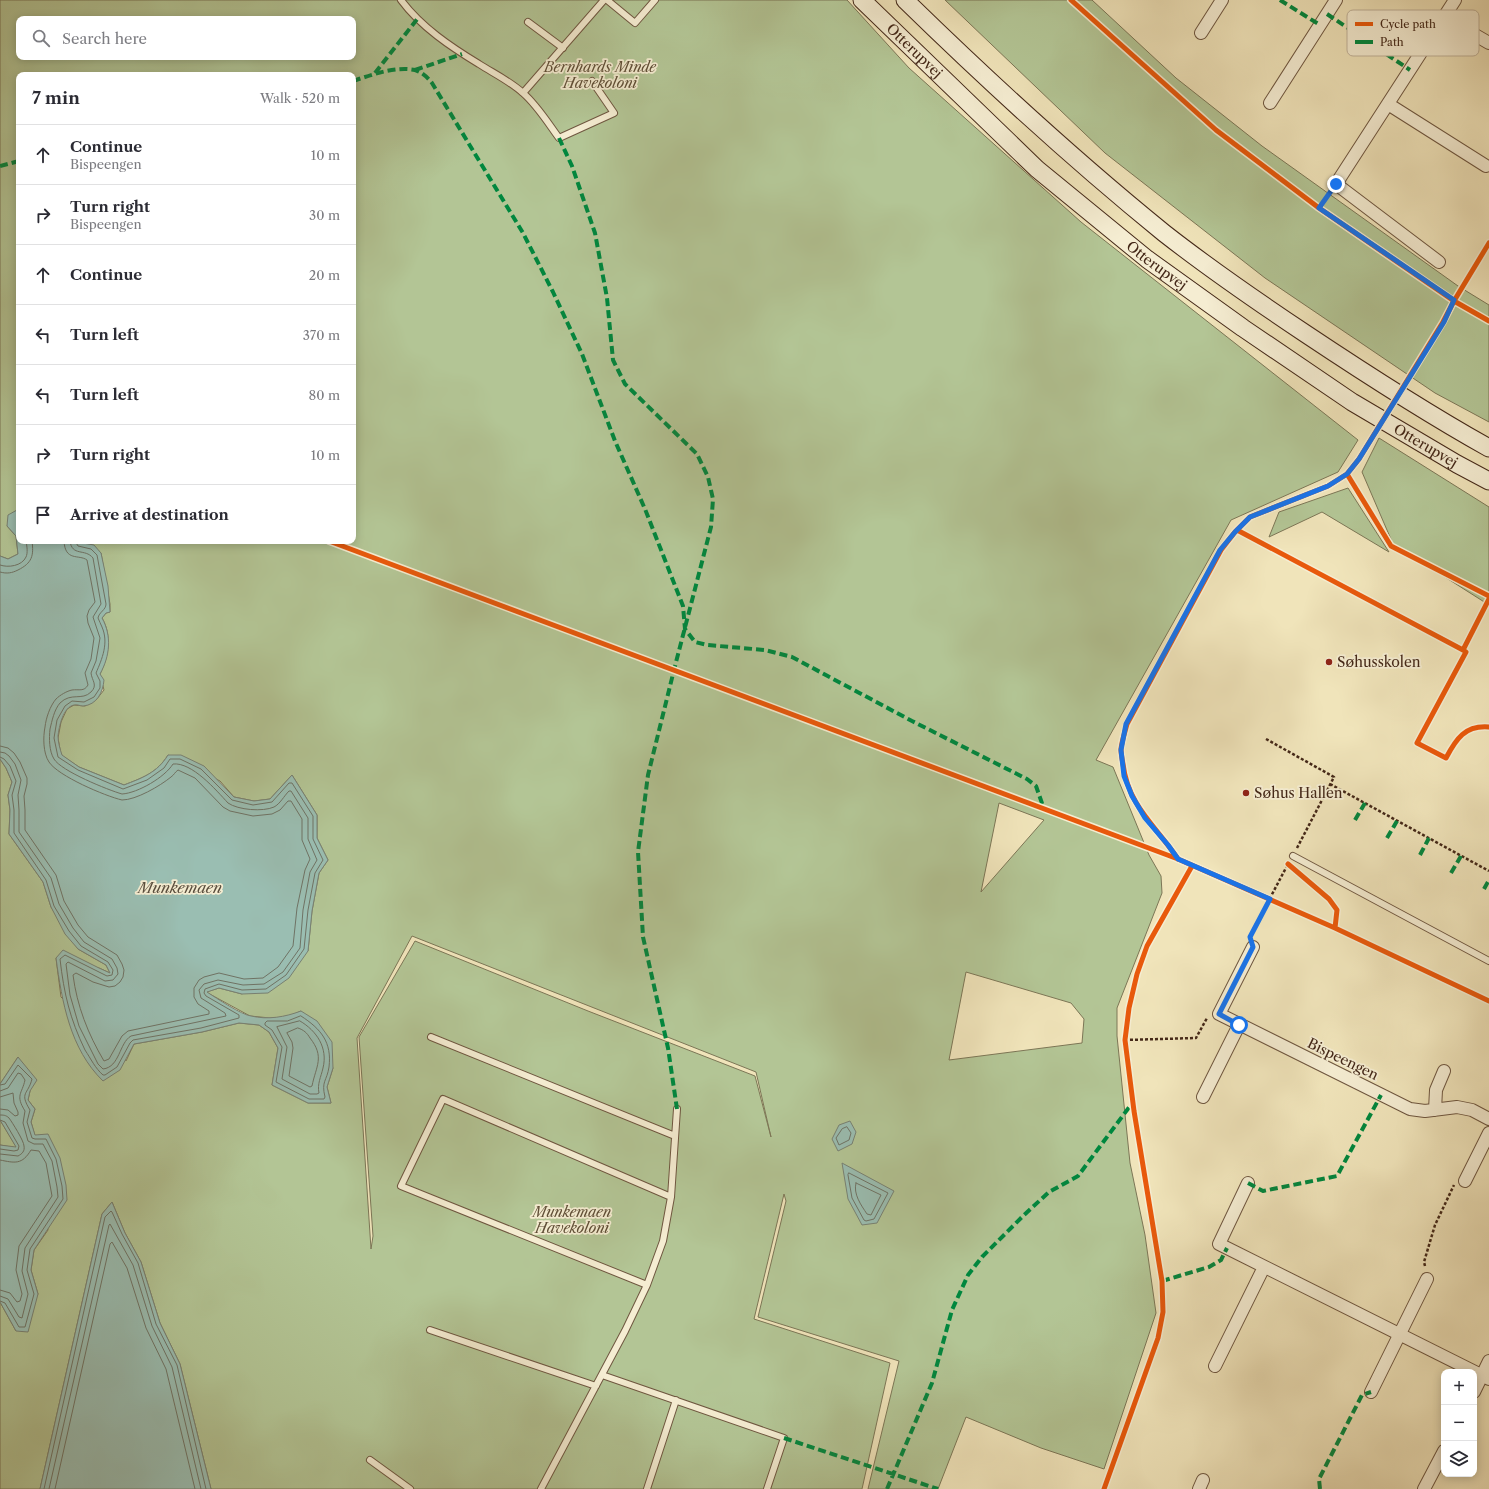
<!DOCTYPE html>
<meta charset="utf-8">
<style>
body{margin:0;font-family:"Libre Caslon Text",serif;background:#f7f7f7;color:#2b2b33}
.controls{position:absolute;right:12px;bottom:12px;display:grid;overflow:hidden;border-radius:8px;box-shadow:0 2px 10px #0003}
.controls button{width:36px;height:36px;display:grid;place-items:center;padding:0;border:0;border-bottom:1px solid #e1e1e2;background:#fff;color:#2b2b33;font:20px sans-serif}
.stop{position:absolute;width:12px;height:12px;margin:-9px;border:3px solid #1a73e8;border-radius:50%;background:#fff}
.stop.end{background:#1a73e8;border-color:#fff;box-shadow:0 1px 4px #0008}
.list{margin:0;padding:0;list-style:none}
h2{display:flex;justify-content:space-between;align-items:center;height:52px;margin:0;padding:0 16px;font-size:17px}
h2 small{font-size:13px;font-weight:400;color:#7c7c81}
.list li{display:grid;grid-template-columns:26px 1fr auto;gap:12px;align-items:center;box-sizing:border-box;height:60px;padding:0 16px;border-top:1px solid #e1e1e2}
.list b{display:block;font-size:15px;white-space:nowrap}
.list p{margin:0;font-size:13px;white-space:nowrap;color:#7c7c81}
.list em{font-size:13px;font-style:normal;color:#7c7c81}
.icon{flex:none;width:22px;height:22px;fill:none;stroke:currentColor;stroke-width:2;stroke-linecap:round;stroke-linejoin:round}
.map{position:relative;flex:none;width:1489px;height:1489px;overflow:hidden}
.search{position:absolute;background:#fff;box-shadow:0 2px 10px #0003;left:16px;top:16px;width:340px;height:44px;display:flex;align-items:center;gap:10px;box-sizing:border-box;padding:0 14px;border-radius:8px;color:#7c7c81;font-size:15px}
.panel{position:absolute;background:#fff;box-shadow:0 2px 10px #0003;left:16px;top:72px;width:340px;height:472px;border-radius:8px}
.map>svg:first-child{display:block}
</style>
<div class="map">
<svg width="1489" height="1489" viewBox="0 0 1489 1489">
<rect width="100%" height="100%" fill="#f0e4ba"/>
<filter id="stains"><feTurbulence type="fractalNoise" baseFrequency=".005" numOctaves="4"/><feColorMatrix values="0 0 0 0 .2 0 0 0 0 .09 0 0 0 0 .02 0 0 0 .5 -.17"/></filter>
<radialGradient id="worn" r=".72"><stop offset=".6" stop-color="#630" stop-opacity="0"/><stop offset="1" stop-color="#630" stop-opacity=".3"/></radialGradient>
<path fill="#b3c595" stroke="#7c7656" fill-rule="evenodd" d="M0 0H847L909 68 1081 222 1358 440 1338 472 1231 520 1096 760 1113 767 1149 855 1161 876 1162 893 1117 1008V1036L1130 1163 1145 1235 1156 1313 1104 1469 1041 1448 966 1417 938 1489H868L899 1361 758 1317 786 1201 784 1194 754 1319 890 1363 862 1489H211L180 1364 160 1323 141 1262 125 1233 112 1202 102 1214 40 1489H0V1302L16 1331 38 1294 31 1270 34 1250 48 1230 35 1136 31 1122 35 1109 28 1100 30 1091 18 1057 0 1084V759L6 768 12 782 8 795 10 810 9 834 43 882 51 907 78 949 106 965 110 973 99 968 56 958 61 997 126 1061 134 1044 202 1032 239 1023 259 1025 269 1032 278 1048 272 1085 308 1103H331L327 1087 333 1068 301 1011 287 1017 270 1018 250 1016 206 992 219 988 242 994 308 951 312 911 319 873 328 860 317 838V815L292 775 270 799 254 801 234 797 220 781 168 755C157 773 142 778 124 785L79 767 61 755 58 738 61 722 67 709 74 705 85 706 96 700 104 690 100 674C109 656 112 635 102 618L106 613 110 612V604L101 553C89 544 91 545 77 542V541H353V75H19V511L17 510 7 526 16 536 18 554 8 559 0 556ZM19 19H353V57H19ZM999 803 1044 820 981 892ZM412 936 756 1072 771 1137 755 1076 588 1011 415 941 359 1037 373 1236 371 1249 357 1038ZM966 972 1071 1003 1084 1019 1082 1043 949 1060Z
M945 0H1092L1176 78 1262 146 1458 286 1489 305V422L1435 393 1265 278 1105 153Z
M1379 438 1489 507V605L1393 544 1362 472Z
M1348 488 1389 552 1322 512 1269 537 1279 512Z
M0 1120 17 1148 0 1145Z"/>
<path fill="#9abeb2" stroke="#788274" d="M17 510 19 511V541H77V542L94 545 101 553 108 586 110 612 106 613 102 618C112 636 110 656 100 674L104 680C103 692 97 705 83 706 80 706 77 704 74 705 63 707 59 727 58 736 58 742 60 749 62 755L79 767 124 785C142 778 157 773 168 755H181L204 766 234 797 254 801 270 799 292 775 317 815V838L328 860 319 873 312 911 308 951 289 978 268 993 242 994 219 988 207 992C216 998 242 1015 251 1016 268 1020 285 1017 301 1011L317 1021 332 1042 333 1068 327 1087 331 1103H308L272 1085 278 1048 269 1032 259 1025 239 1023 202 1032 134 1044 120 1070 103 1081C70 1049 62 1002 56 958L63 950 99 968 110 973 106 965 78 949 65 934 51 907 43 882 9 834 10 810 8 795 12 782 6 768 0 759V556L8 559 18 554 16 536 7 526 8 515Z
M18 1057 37 1080 30 1091 28 1100 35 1109 31 1122 35 1135 48 1134 60 1158 66 1185 67 1200 34 1250 31 1270 38 1294 28 1332 16 1331 0 1302V1145L16 1147 0 1120V1084Z
M850 1121 856 1132 852 1144 838 1151 832 1139 839 1125Z
M842 1163 894 1191 877 1223 862 1225 848 1199Z
M112 1202 125 1233 141 1262 160 1323 180 1364 211 1489H40L102 1214Z"/>
<g fill="none" stroke-linecap="round" stroke-linejoin="round">
<path stroke="#6f7365" stroke-width="1" d="M0 565C8 568 22 566 26 557 28 553 27 546 26 541
M0 572C7 574 12 573 18 570 32 563 34 556 32 541
M0 746 8 748 14 753 20 762 27 778V784L24 796 25 810V830L56 875 64 901 78 925 88 937 117 955 122 964 124 970 123 977 120 982 115 986 109 987 93 982 76 973 73 975C77 1006 88 1034 104 1061L109 1059 122 1036 128 1031 209 1014V1011L198 1004 194 997V988L199 980 204 977 219 973 244 979 263 978 278 967 293 946 297 908 305 870 310 859 302 840V819L291 801H288L280 810 272 814 253 816 230 811 223 807 195 778 178 770C175 772 174 775 171 777 160 786 136 800 122 800 105 796 58 776 49 762 43 753 43 737 45 727 46 718 50 706 56 699 60 695 67 691 72 690 79 689 84 692 88 685L85 673 91 659 94 638 88 623 87 616 89 610 95 602 87 560C79 554 65 562 64 541
M0 752 5 753 9 756 15 764 21 780 18 795 19 810V832L51 878 59 904 73 928 84 942 112 959 117 968 118 974 113 980 105 981 68 962 66 964 70 995 79 1026 98 1064 103 1069C120 1067 119 1043 131 1036L226 1016 225 1013 201 998 199 990 204 984 218 980 243 985 264 984 283 972 300 948 303 910 310 872 317 860 308 839V818L291 791H289C284 796 280 804 274 807 263 812 238 810 228 803 216 790 192 762 173 764 165 777 138 793 122 794 108 790 61 771 54 759 49 751 49 738 50 729 52 721 54 710 60 703 71 692 82 701 91 692 98 685 92 681 91 673L96 661 100 638 93 617 101 604 93 558C85 548 72 557 70 541
M0 757 4 759 10 766 16 781 12 795 14 810V833L46 880 54 906 69 931 81 946 108 962 113 970 112 975 107 976 65 955 60 959C64 994 70 1019 85 1050 91 1059 95 1068 103 1075H105L117 1067 130 1043 133 1040 201 1028 239 1018V1015L206 996 204 993 205 989 219 984 242 990 266 989 286 975 304 949 308 910 315 873 323 860 313 839V816L292 783H289L272 802 253 805 232 800 201 769 180 759H170L164 768 147 780 123 789 78 770 58 757 54 738 57 720 65 706 72 701 84 702 94 697 100 688V681L96 673C102 659 109 643 102 627 101 624 99 621 98 618 99 612 106 610 106 604L97 555 91 549 78 546 75 541
M301 1016C321 1029 332 1042 329 1067 327 1081 321 1081 325 1097L324 1099H309L276 1082 282 1047 272 1030 265 1025V1023L267 1021H287Z
M300 1021C317 1031 328 1048 323 1068 321 1077 317 1084 319 1093L317 1094H310L282 1079 287 1047 277 1027Z
M298 1028C304 1030 307 1033 310 1038 325 1057 316 1066 312 1086L310 1087 289 1076 293 1048 292 1042 287 1033Z
M0 1085 5 1084 18 1065 32 1079C28 1095 19 1092 30 1110L27 1122 32 1138 35 1139H46L56 1159 62 1186 63 1199 30 1249 27 1270 34 1294 25 1327H19L5 1303 0 1301
M0 1091 8 1088 18 1073 21 1074 25 1080C22 1094 15 1095 25 1111L23 1123 28 1141 34 1144H43L52 1161 57 1187 58 1197 25 1248 22 1271 28 1294 22 1318 19 1317 8 1299 0 1296
M0 1097 13 1093 14 1103 18 1112V1115L15 1116 8 1110 0 1109
M0 1115C3 1115 6 1115 9 1118 12 1122 24 1141 24 1146 25 1151 22 1154 18 1156L0 1154
M0 1120 5 1122 19 1146 18 1150 14 1151 0 1149
M847 1127 851 1133 849 1140 839 1145 836 1138 842 1129Z
M0 1160C15 1163 22 1165 31 1150L39 1151 46 1163 52 1196 19 1246 16 1270 22 1294 20 1301 17 1302 10 1293 0 1290
M849 1173 888 1193 874 1219 866 1221 864 1220 852 1198 848 1175Z
M856 1183 881 1195 871 1215 867 1214C861 1205 853 1194 856 1183Z
M44 1489 105 1217 111 1211 112 1212 122 1234 138 1263 156 1324 177 1365 206 1489
M49 1489 109 1225 110 1224 133 1265 152 1326 172 1367 201 1489
M55 1489 110 1244 112 1242 127 1268 146 1328 166 1369 195 1489"/>
<defs>
<path id="service" d="M401 0C421 27 451 47 479 64 493 73 510 81 523 93 537 105 548 123 559 138L614 113 592 81
M607 0 635 23 655 0
M528 22 563 48
M523 93 604 0
M1293 856 1489 961
M431 1037 675 1136
M647 1285 401 1186 443 1099 671 1197
M430 1330 596 1386
M602 1375 784 1438 767 1489
M370 1460 410 1489
M541 1489 625 1331 647 1285 663 1241 671 1197 677 1109
M647 1489 676 1400"/>
<path id="minor" d="M1444 17 1489 43
M1201 33 1222 0
M1270 103 1336 0
M1388 104 1486 166
M1439 262 1336 184 1455 0
M1253 947 1219 1014 1410 1109 1425 1111 1457 1107 1472 1110 1489 1119
M1203 1097 1239 1025
M1435 1110 1436 1090 1444 1071
M1465 1181 1489 1133
M1248 1183 1219 1244 1489 1379
M1215 1366 1264 1267
M1371 1392 1427 1279
M1474 1392 1489 1361
M1199 1489 1203 1480
M1424 1489 1444 1451"/>
<g id="secondary">
<path id="s1" d="M862 0 1037 169 1147 259 1243 328 1352 402 1457 464 1489 481"/>
<path d="M905 0C988 81 1074 160 1164 233 1210 269 1258 302 1306 334 1366 374 1426 413 1489 448"/>
</g>
</defs>
<use href="#service" stroke="#6f5740" stroke-width="8"/>
<use href="#minor" stroke="#6f5740" stroke-width="14"/>
<use href="#secondary" stroke="#442818" stroke-width="19"/>
<path stroke="#442818" stroke-width="2.5" stroke-dasharray="3 2" stroke-linecap="butt" d="M1266 739 1334 777 1297 848
M1330 784 1489 871
M1251 934 1288 864
M1125 1040 1196 1038 1207 1018
M1425 1266 1424 1262 1435 1225 1454 1185"/>
<use href="#service" stroke="#f5edd2" stroke-width="6"/>
<use href="#minor" stroke="#f5edd2" stroke-width="12"/>
<use href="#secondary" stroke="#f5edd2" stroke-width="17"/>
<path stroke="#00873e" stroke-width="4" stroke-dasharray="8 4" stroke-linecap="butt" d="M1280 0 1320 25
M1327 14 1410 70
M415 70 462 54
M375 73 418 18
M353 81C371 75 395 66 415 70 422 72 428 78 432 83L523 233 553 292 582 354 615 441 645 509 683 606 685 629 695 642 707 645 765 650 792 657 912 721 1027 779 1036 786 1044 809
M559 138 572 166 595 233 607 298 613 360 625 384 697 454 708 477 713 499 711 527 674 670 648 775 638 852 643 937 668 1048 677 1109
M0 166 19 161
M1355 820 1365 803
M1387 838 1397 821
M1420 855 1429 838
M1451 873 1461 856
M1484 889 1489 880
M1248 1183 1263 1191 1337 1176 1381 1095
M1162 1281 1209 1267 1221 1260 1227 1248
M784 1438 938 1489
M887 1489 932 1383 952 1310 968 1275 982 1257 1024 1215 1049 1192 1078 1176 1133 1102
M1320 1489 1319 1479 1362 1395 1371 1392"/>
<defs>
<path id="cycleway" d="M1071 0 1216 130 1319 208 1454 301 1489 321
M1347 474 1391 546 1489 596
M1237 530 1463 650
M329 541 1178 859 1335 928 1489 1001
M1489 599 1463 650 1466 652 1417 743 1446 758C1456 739 1465 725 1489 727
M1178 859C1156 826 1128 806 1123 764 1122 759 1121 754 1121 749 1122 740 1125 732 1127 724L1221 550 1235 532 1250 517 1328 486 1347 474 1359 459 1443 322 1454 301 1489 243
M1288 864 1329 899 1337 910 1335 928
M1104 1489 1158 1338 1163 1312 1162 1281 1134 1111 1125 1040 1129 1008 1137 974 1147 946 1192 866"/>
</defs>
<use href="#cycleway" stroke="#f5edd2" stroke-width="8"/>
<use href="#cycleway" stroke="#e8590c" stroke-width="5"/>
</g>
<g fill="none" stroke-linecap="round" stroke-linejoin="round">
<path stroke="#1a73e8" stroke-width="5" d="M1239 1025 1219 1014 1253 947 1250 937 1270 899 1178 859 1168 845 1145 818 1132 796 1124 776 1121 750 1126 724 1220 550 1235 532 1250 517 1328 486 1347 474 1359 459 1444 322 1454 300 1319 208 1336 184"/>
</g>
<g fill="#8f2418" stroke="#f5edd2" stroke-width="1.5">
<circle cx="1329" cy="662" r="4"/>
<circle cx="1246" cy="793" r="4"/>
</g>
<g text-anchor="middle" stroke-width="3.5" stroke-linejoin="round" paint-order="stroke">
<g font-size="14" fill="#442818" stroke="#f5edd2">
<text dy="5" stroke="none"><textPath href="#s1" startOffset="73">Otterupvej</textPath></text>
<text dy="5" stroke="none"><textPath href="#s1" startOffset="397">Otterupvej</textPath></text>
<text dy="5" stroke="none"><textPath href="#s1" startOffset="721">Otterupvej</textPath></text>
<text transform="translate(1343 1059) rotate(26)" y="5">Bispeengen</text>
</g>
<g font-size="14" font-style="italic" fill="#604f37" stroke="#f5edd2">
<text x="600" y="72">Bernhards Minde<tspan x="600" dy="16">Havekoloni</tspan></text>
<text x="572" y="1217">Munkemaen<tspan x="572" dy="16">Havekoloni</tspan></text>
</g>
<g font-size="14" fill="#442818" stroke="#f5edd2" text-anchor="start">
<text x="1337" y="667">Søhusskolen</text>
<text x="1254" y="798">Søhus Hallen</text>
</g>
<g font-size="15" font-style="italic" fill="#5a4e3e" stroke="#f5edd2">
<text x="180" y="893">Munkemaen</text>
</g>
</g>
<rect x="1347" y="10" width="132" height="46" rx="6" fill="#f5edd2" stroke="#c0b29a" stroke-width="1"/>
<rect x="1355" y="22" width="18" height="4" fill="#e8590c"/>
<rect x="1355" y="40" width="18" height="4" fill="#00873e"/>
<g font-size="11" fill="#442818">
<text x="1380" y="28">Cycle path</text>
<text x="1380" y="46">Path</text>
</g>
<rect width="100%" height="100%" filter="url(#stains)"/>
<rect width="100%" height="100%" fill="url(#worn)"/>
</svg>
<div class="controls">
<button>+</button>
<button>−</button>
<button><svg class="icon" aria-label="layers" viewBox="0 0 24 24"><path d="M12 4l9 5-9 5-9-5zM3 14l9 5 9-5"/></svg></button>
</div>
<div class="stop" style="left:1239px;top:1025px"></div>
<div class="stop end" style="left:1336px;top:184px"></div>
<div class="search"><svg class="icon" aria-label="search" viewBox="0 0 24 24"><circle cx="10" cy="10" r="6"/><path d="M15 15l6 6"/></svg>Search here</div>
<section class="panel">
<h2>7 min<small>Walk · 520 m</small></h2>
<ul class="list">
<li><svg class="icon" aria-label="ahead" viewBox="0 0 24 24"><path d="M12 20V5M6 11l6-6 6 6"/></svg><div><b>Continue</b><p>Bispeengen</p></div><em>10 m</em></li>
<li><svg class="icon" aria-label="right" viewBox="0 0 24 24"><path d="M7 20v-9h11M14 6l5 5-5 5"/></svg><div><b>Turn right</b><p>Bispeengen</p></div><em>30 m</em></li>
<li><svg class="icon" aria-label="ahead" viewBox="0 0 24 24"><path d="M12 20V5M6 11l6-6 6 6"/></svg><div><b>Continue</b></div><em>20 m</em></li>
<li><svg class="icon" aria-label="left" viewBox="0 0 24 24"><path d="M17 20v-9H6M10 6l-5 5 5 5"/></svg><div><b>Turn left</b></div><em>370 m</em></li>
<li><svg class="icon" aria-label="left" viewBox="0 0 24 24"><path d="M17 20v-9H6M10 6l-5 5 5 5"/></svg><div><b>Turn left</b></div><em>80 m</em></li>
<li><svg class="icon" aria-label="right" viewBox="0 0 24 24"><path d="M7 20v-9h11M14 6l5 5-5 5"/></svg><div><b>Turn right</b></div><em>10 m</em></li>
<li><svg class="icon" aria-label="arrive" viewBox="0 0 24 24"><path d="M6 21V4h12l-3 4 3 4H6"/></svg><div><b>Arrive at destination</b></div></li>
</ul>
</section>
</div>
